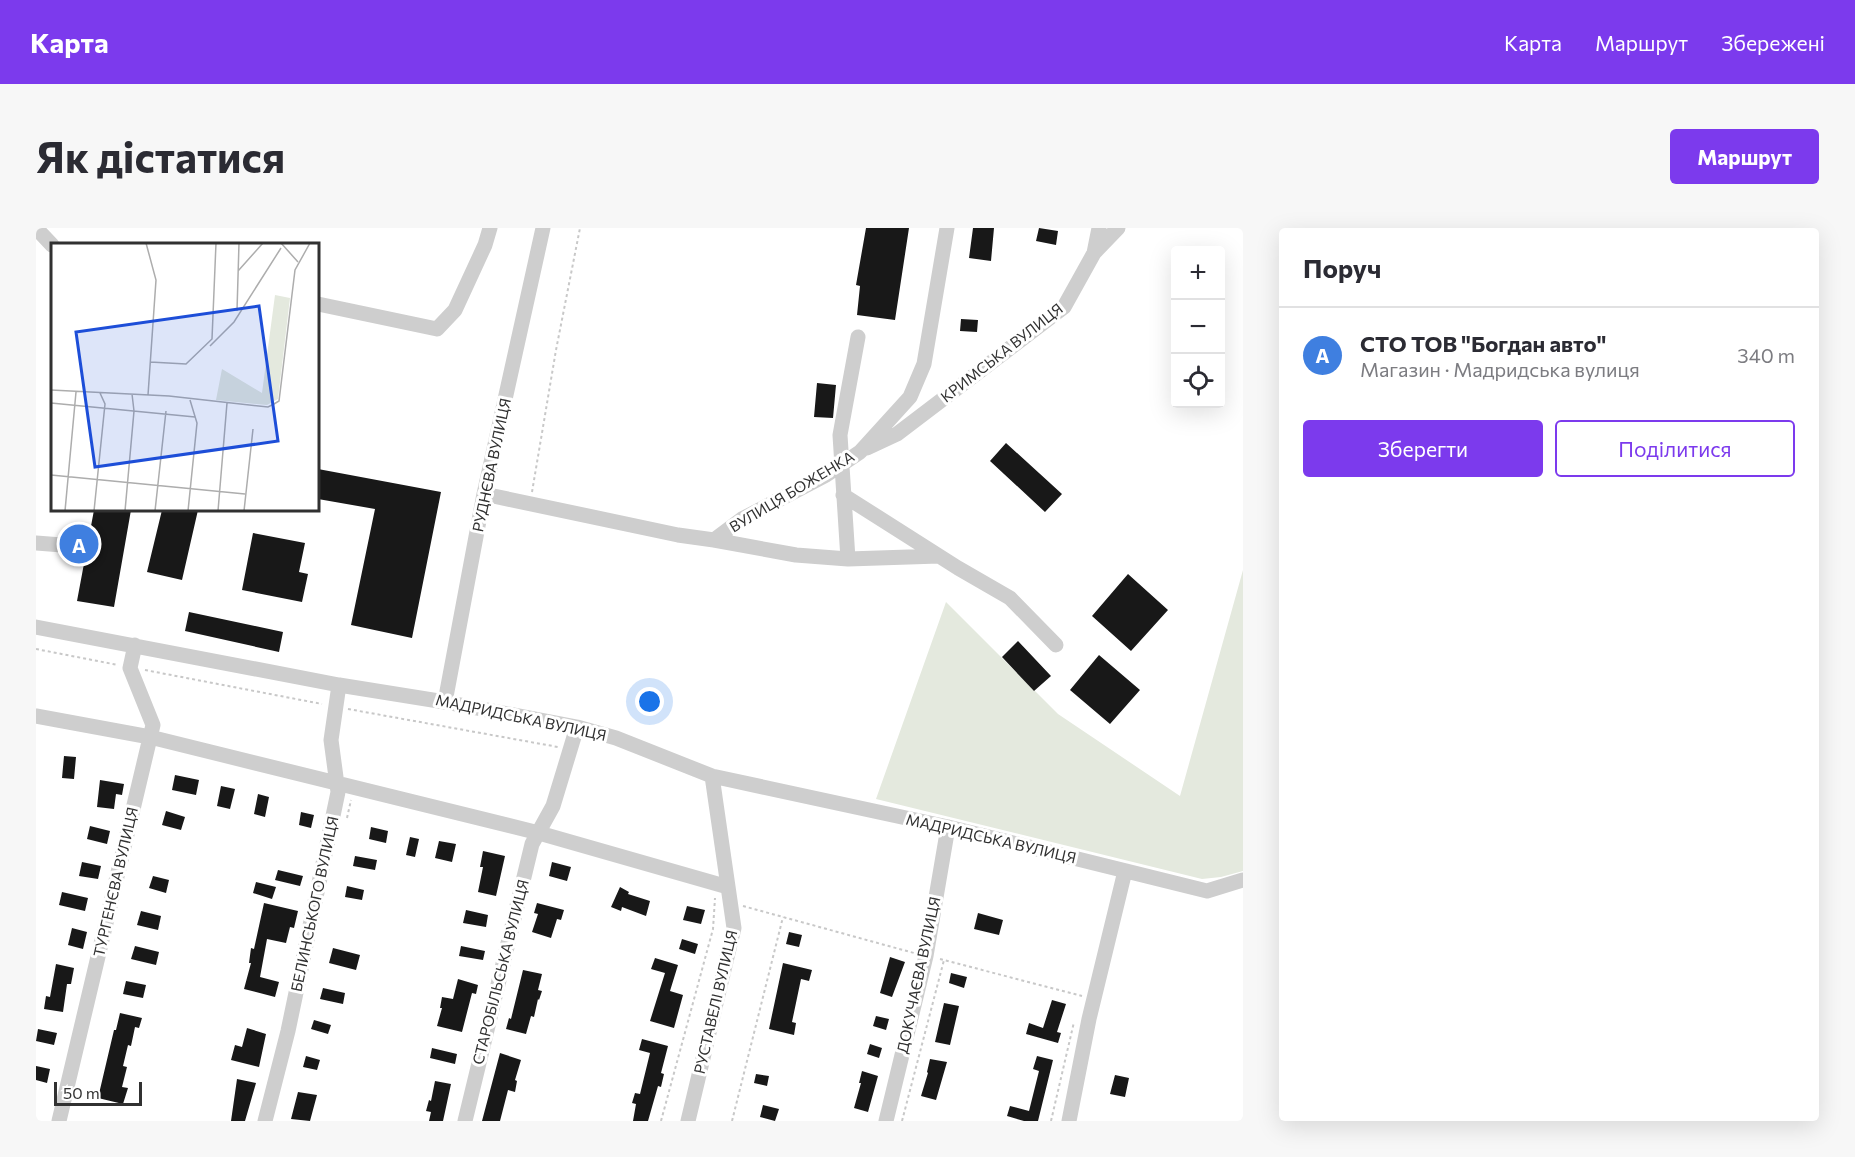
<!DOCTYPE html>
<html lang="uk">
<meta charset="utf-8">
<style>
body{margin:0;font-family:Commissioner,sans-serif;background:#f7f7f7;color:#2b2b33}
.controls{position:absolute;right:18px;top:18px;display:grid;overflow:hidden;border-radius:6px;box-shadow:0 6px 24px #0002}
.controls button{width:54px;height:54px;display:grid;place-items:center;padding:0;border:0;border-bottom:2px solid #e1e1e2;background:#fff;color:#2b2b33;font:30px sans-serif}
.scale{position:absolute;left:18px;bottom:15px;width:88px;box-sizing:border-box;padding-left:6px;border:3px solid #313131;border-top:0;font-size:16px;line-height:21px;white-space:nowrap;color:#313131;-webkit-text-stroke:4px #fff;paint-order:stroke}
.you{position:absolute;left:614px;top:474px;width:21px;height:21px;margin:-15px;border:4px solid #fff;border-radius:50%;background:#1a73e8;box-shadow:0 0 0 9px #1a73e833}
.badge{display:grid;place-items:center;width:39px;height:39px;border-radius:50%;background:#7c3aed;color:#fff;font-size:20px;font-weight:700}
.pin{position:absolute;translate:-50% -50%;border:3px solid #fff;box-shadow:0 2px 6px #0006}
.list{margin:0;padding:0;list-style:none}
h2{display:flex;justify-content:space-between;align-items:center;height:78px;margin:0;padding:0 24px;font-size:26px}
h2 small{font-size:20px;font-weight:400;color:#7c7c81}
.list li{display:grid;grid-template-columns:39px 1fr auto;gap:18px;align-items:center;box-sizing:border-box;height:96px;padding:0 24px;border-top:2px solid #e1e1e2}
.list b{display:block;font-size:22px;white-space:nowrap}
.list p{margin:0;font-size:20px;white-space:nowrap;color:#7c7c81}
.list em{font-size:20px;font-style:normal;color:#7c7c81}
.actions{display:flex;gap:12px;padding:18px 24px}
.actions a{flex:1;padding:14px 0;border:2px solid #7c3aed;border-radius:6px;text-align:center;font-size:21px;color:#7c3aed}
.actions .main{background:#7c3aed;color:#fff}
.icon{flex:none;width:33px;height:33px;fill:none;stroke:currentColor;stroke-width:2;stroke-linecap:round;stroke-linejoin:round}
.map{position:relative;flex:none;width:1207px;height:893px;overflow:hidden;border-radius:6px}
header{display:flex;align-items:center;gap:36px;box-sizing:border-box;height:84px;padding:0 30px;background:#7c3aed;color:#fff}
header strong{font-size:28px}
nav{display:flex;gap:33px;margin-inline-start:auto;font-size:21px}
.intro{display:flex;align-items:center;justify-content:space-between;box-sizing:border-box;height:144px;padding:0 36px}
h1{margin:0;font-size:42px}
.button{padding:15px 27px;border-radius:6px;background:#7c3aed;color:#fff;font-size:21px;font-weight:700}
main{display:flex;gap:36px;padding:0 36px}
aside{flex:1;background:#fff;border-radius:6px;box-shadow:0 6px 24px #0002}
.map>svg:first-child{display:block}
</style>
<header>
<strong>Карта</strong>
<nav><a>Карта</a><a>Маршрут</a><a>Збережені</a></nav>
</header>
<div class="intro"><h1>Як дістатися</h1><a class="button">Маршрут</a></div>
<main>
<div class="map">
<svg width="1207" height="893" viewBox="0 0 1207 893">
<rect width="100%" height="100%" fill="#fff"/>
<path fill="#e4e9de" d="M1207 342V643L1185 649 1166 651 840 571 910 374 1022 486 1144 568Z"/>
<path fill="#181818" d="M830 0H873L859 92 821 87 824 58 820 57Z
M937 0H958L955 33 933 30Z
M1003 0 1022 3 1020 17 1000 13Z
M925 91 942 92 941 104 924 103Z
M781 155 800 157 797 190 778 189Z
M970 215 1026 266 1009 284 954 233Z
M282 241 405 264 376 410 315 397 339 281 282 271Z
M58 282H95L78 379 41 373Z
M126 282H162L146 352 111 344Z
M217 305 269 315 263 344 272 346 266 374 206 362Z
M1092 346 1132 382 1095 423 1056 388Z
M153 384 247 404 243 424 149 403Z
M982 413 1015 448 998 463 966 429Z
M1063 427 1104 462 1074 496 1034 462Z
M28 528 40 529 38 551 26 550Z
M139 547 163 552 160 567 136 562Z
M64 552 88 556 86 567 80 566 78 581 61 579Z
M185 558 199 561 194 581 181 578Z
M222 566 233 569 229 589 218 586Z
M130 583 149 589 145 602 126 597Z
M265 584 278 587 275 600 263 597Z
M54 598 74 603 71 616 51 611Z
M335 599 352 603 350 615 333 611Z
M374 609 383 611 379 629 370 627Z
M403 613 420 616 416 634 399 630Z
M447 623 469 628 460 668 442 664 447 639H444Z
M319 628 341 632 339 642 317 638Z
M46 634 65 638 62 651 43 648Z
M516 634 535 639 531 653 513 648Z
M242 642 267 648 264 658 239 652Z
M117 648 133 652 130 665 113 660Z
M220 654 240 659 236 671 217 665Z
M311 658 328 662 326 672 309 669Z
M584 659 593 664 592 666 614 673 610 688 586 679 585 683 575 679Z
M26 664 52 670 49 683 23 677Z
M228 675 262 683 258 700 254 699 250 715 231 711 224 749 243 754 239 769 208 761 215 735H213L215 720 218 721Z
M501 675 528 682 525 692 521 691 515 710 496 704 502 686 498 685Z
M651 678 669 682 665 696 647 692Z
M430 682 452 687 450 699 427 695Z
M105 683 125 688 122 702 101 697Z
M942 685 967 692 963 707 938 701Z
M36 700 51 704 47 721 32 717Z
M753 704 766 707 763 719 750 716Z
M646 711 662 716 659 726 643 721Z
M99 718 123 724 120 737 95 731Z
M425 718 449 723 447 732 423 728Z
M297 720 324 727 320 742 293 735Z
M854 729 869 734 856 769 844 765Z
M619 730 642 737 634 763 647 767 638 800 614 793 629 745 615 741Z
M747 735 776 742 773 753 765 751 756 794 760 795 758 807 733 801Z
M20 736 38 740 35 756H31L27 784 8 781 10 768 14 769Z
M487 742 506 746 502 762 506 763 503 772 502 771 498 789 495 788 490 806 470 801 473 790 475 791Z
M915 745 931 749 928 760 913 755Z
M422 751 442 757 440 766 436 765 426 804 401 798 406 780H404L406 769 417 771Z
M90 753 110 757 107 770 87 766Z
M287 760 309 765 307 776 284 771Z
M1016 772 1030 776 1021 804 1025 805 1022 815 990 806 993 795 1007 800Z
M908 775 923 778 914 817 899 814Z
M84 785 106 790 103 800 99 799 95 818 92 817 87 838 91 839 86 859 92 860 87 876 62 870 78 802H80Z
M840 788 853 791 850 802 837 798Z
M278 792 295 797 292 806 275 801Z
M211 800 230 806 223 839 195 832 199 817 206 819Z
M2 801 21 805 18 817 0 813Z
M606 811 632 818 625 845 628 846 625 859 622 858 612 893H597L600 876 596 875 599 865 604 866 614 825 603 822Z
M834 816 846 820 843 830 831 826Z
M396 820 421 826 419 836 394 830Z
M464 825 485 832 479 852 481 853 479 864 472 862 464 893H446Z
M270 828 284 832 281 842 267 839Z
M1001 828 1017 832 1002 893H988L971 888 974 878 993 883 1003 843 997 841Z
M894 831 911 834 900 872 885 868 892 845 891 844Z
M0 838 14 841 11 855 0 852Z
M826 843 842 848 832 884 818 880 825 855H823Z
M720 846 733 848 731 858 718 855Z
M1079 847 1093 850 1089 869 1074 866Z
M201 851 220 855 209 893H195Z
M399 853 415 856 407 893H393L395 884 390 883 393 872 395 873Z
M262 864 281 867 274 893 255 891Z
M727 877 743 881 739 893 724 889Z"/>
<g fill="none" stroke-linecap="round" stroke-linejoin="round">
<path stroke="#c8c8c8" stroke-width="2" stroke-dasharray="3 3" stroke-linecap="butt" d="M496 264 520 122 544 0
M0 421 82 437
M109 442 286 476
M312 481 522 519
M311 590 315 572
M707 678 878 725
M904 731 1046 768
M625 893 677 701 679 670
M696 893 747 689
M866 893 908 732
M1015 893 1038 794"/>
<path stroke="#cecece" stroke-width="15" d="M0 0 16 17
M1058 25 1063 0
M282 76 401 101 419 82 449 17 454 0
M831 220 861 206 1028 79 1058 25 1082 0
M448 266 642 307 678 312 706 291 790 247 824 224 874 169 888 136 911 0
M807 267 922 340 974 370 1020 417
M678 312 760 327 812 331 903 328
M0 315 26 317
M812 331 804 207 822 109
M0 399 303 457 409 474 541 499 580 510 676 548 912 599 1171 663 1207 652
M409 474 448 266 507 0
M0 488 114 509 503 605 692 659
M23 893 117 497 94 440 99 417
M229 893 252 803 302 564 295 512 303 457
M429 893 496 616 517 578 541 499
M652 893 698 700 676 548
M850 893 890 728 912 599
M1033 893 1053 791 1089 643"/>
</g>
<g text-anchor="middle" stroke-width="6" stroke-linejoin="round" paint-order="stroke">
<g font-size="15" fill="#313131" stroke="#fff">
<text transform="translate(966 125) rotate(-38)" y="5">КРИМСЬКА ВУЛИЦЯ</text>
<text transform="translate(456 237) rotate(-78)" y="5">РУДНЄВА ВУЛИЦЯ</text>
<text transform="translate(756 264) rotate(-31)" y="5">ВУЛИЦЯ БОЖЕНКА</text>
<text transform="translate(485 490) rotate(12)" y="5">МАДРИДСЬКА ВУЛИЦЯ</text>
<text transform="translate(955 611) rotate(13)" y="5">МАДРИДСЬКА ВУЛИЦЯ</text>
<text transform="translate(80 654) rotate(-77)" y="5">ТУРГЕНЄВА ВУЛИЦЯ</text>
<text transform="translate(279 676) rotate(-78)" y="5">БЕЛИНСЬКОГО ВУЛИЦЯ</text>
<text transform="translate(465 744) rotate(-76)" y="5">СТАРОБІЛЬСЬКА ВУЛИЦЯ</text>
<text transform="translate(883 747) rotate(-78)" y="5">ДОКУЧАЄВА ВУЛИЦЯ</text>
<text transform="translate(680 774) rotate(-77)" y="5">РУСТАВЕЛІ ВУЛИЦЯ</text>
</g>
</g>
<g transform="translate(15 15)">
<rect width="268" height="268" fill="#fff"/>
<path d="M224 52 239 55 227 156 216 162 165 157 171 126 211 150Z" fill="#e4e9de"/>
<path fill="none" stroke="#adadad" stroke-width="1.5" d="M95 0 105 37 97 152M230 0 247 19M187 28 212 0M186 68 188 0M159 103 183 79 230 5M99 119 135 121 161 96 165 0M0 147 118 153 217 164 223 161 228 158 244 27 259 0M0 160 144 174M0 232 194 251M14 268 25 149M43 268 54 161 49 150M74 268 83 168 81 151M104 268 115 168M137 268 146 180 139 157M167 268 176 160M193 268 202 186"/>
<path fill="#1d4ed8" fill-opacity="0.15" stroke="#1d4ed8" stroke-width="3" d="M208 63 227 198 44 224 25 89Z"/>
<rect width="268" height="268" fill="none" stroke="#313131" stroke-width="3"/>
</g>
</svg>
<div class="controls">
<button>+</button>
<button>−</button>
<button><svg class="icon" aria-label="locate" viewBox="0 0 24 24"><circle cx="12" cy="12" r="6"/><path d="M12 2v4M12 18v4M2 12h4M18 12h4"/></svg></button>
</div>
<div class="scale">50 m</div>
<div class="you"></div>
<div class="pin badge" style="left:43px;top:316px;background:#3f7fe0">A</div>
</div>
<aside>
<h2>Поруч<small></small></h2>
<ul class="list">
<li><span class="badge" style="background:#3f7fe0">A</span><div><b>СТО ТОВ &quot;Богдан авто&quot;</b><p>Магазин · Мадридська вулиця</p></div><em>340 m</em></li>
</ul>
<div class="actions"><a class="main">Зберегти</a><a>Поділитися</a></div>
</aside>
</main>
